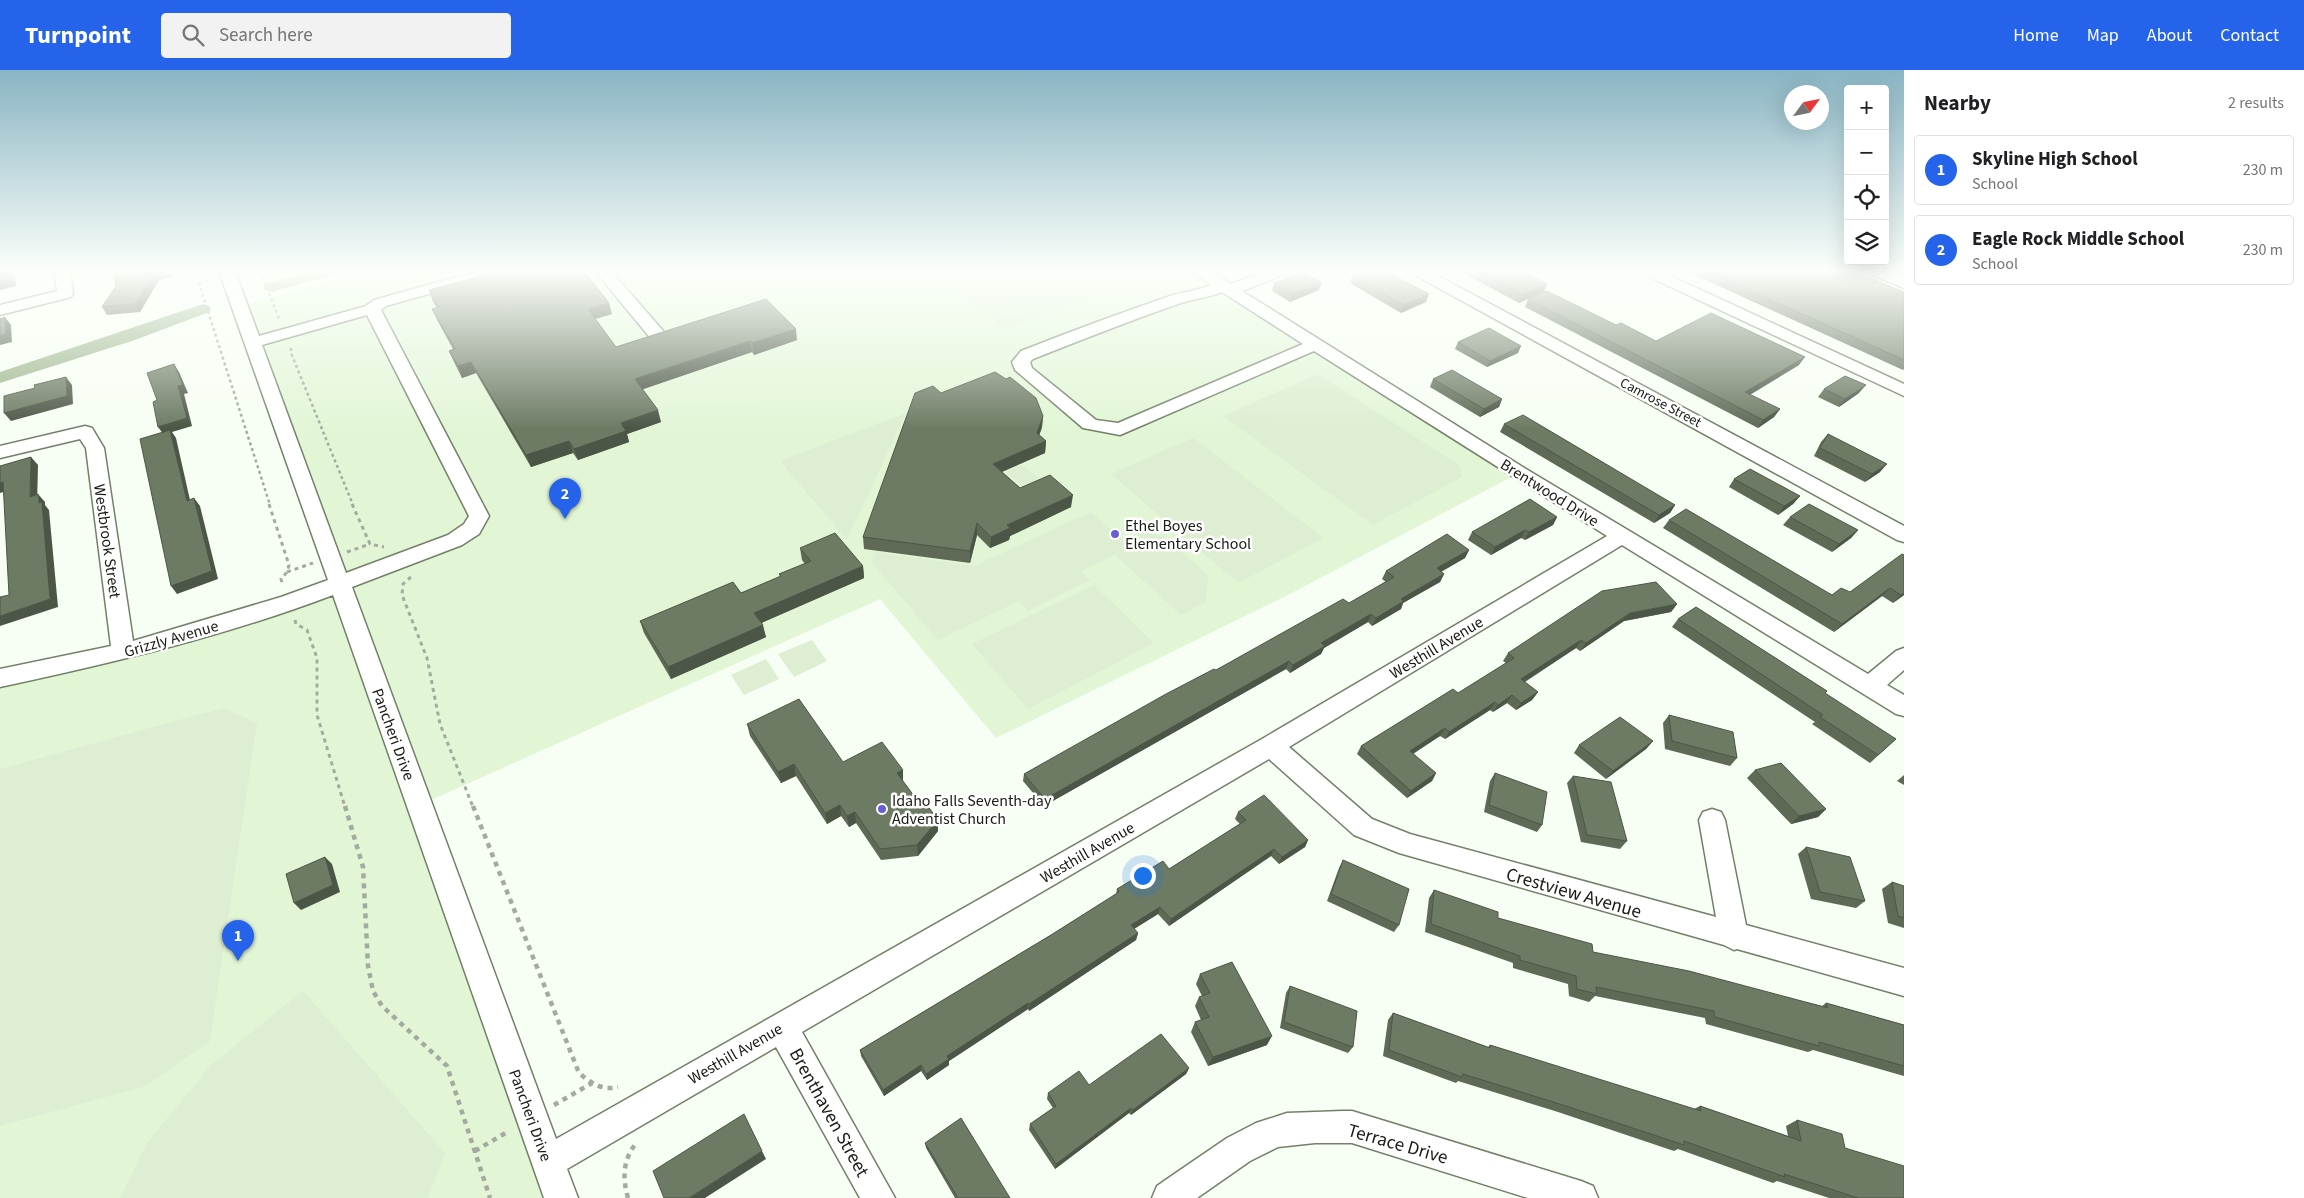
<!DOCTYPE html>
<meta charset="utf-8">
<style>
body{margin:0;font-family:"Source Sans 3",sans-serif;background:#f2f2f2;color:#202124}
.controls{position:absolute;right:15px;top:15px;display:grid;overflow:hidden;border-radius:5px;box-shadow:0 5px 20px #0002}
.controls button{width:45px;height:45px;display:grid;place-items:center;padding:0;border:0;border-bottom:1px solid #e0e0e0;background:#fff;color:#202124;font:25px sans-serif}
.compass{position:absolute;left:1784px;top:15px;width:45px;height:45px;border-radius:50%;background:#fff;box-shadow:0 5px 20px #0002;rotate:57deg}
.you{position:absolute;left:1142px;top:805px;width:18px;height:18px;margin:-12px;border:4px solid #fff;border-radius:50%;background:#1a73e8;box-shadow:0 0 0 8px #1a73e833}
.badge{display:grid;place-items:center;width:32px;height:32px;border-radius:50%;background:#2563eb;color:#fff;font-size:16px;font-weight:700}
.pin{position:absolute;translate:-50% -41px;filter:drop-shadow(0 1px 2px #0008)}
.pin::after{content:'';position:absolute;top:26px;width:18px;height:15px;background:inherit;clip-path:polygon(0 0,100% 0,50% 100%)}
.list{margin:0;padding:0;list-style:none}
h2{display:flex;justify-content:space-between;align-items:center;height:65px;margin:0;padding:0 20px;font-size:21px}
h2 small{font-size:16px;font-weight:400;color:#757577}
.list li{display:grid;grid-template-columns:32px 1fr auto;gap:15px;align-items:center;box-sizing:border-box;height:70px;margin:0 10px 10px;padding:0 10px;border:1px solid #e0e0e0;border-radius:5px}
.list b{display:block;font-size:19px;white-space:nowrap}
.list p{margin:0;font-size:16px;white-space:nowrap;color:#757577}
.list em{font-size:16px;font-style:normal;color:#757577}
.icon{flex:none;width:28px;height:28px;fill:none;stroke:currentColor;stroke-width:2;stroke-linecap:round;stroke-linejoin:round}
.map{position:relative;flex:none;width:1904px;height:1128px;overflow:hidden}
header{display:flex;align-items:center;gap:30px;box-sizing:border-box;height:70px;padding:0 25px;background:#2563eb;color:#fff}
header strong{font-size:24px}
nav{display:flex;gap:28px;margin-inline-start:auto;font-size:18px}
.search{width:350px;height:45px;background:#f2f2f2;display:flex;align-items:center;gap:12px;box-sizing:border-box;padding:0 18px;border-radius:5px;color:#757577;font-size:19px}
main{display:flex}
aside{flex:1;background:#fff}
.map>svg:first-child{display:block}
</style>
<header>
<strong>Turnpoint</strong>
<div class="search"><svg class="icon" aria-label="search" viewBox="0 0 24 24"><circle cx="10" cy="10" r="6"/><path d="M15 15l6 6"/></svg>Search here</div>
<nav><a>Home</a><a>Map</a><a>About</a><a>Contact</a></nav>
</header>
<main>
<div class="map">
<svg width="1904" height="1128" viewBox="0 0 1904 1128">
<rect width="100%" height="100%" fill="#f7fef3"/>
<path fill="#e2f6d6" d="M369 201H1200L1519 403 1288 525 996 668 880 529 420 735 561 1128H0V607L123 582 339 514 239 236Z"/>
<path fill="#ddeed2" d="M945 201H1155L1158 203 1005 259 936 204Z
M1318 304 1459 395 1462 407 1373 455 1223 346Z
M906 343 847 470 780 391Z
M1193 368 1324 468 1238 513 1111 404Z
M1022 395 1040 410 1024 418 1006 402Z
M1091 442 1123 470 1141 461 1163 466 1208 505 1206 532 1181 545 1115 485 1081 501 1090 510 1028 541 1019 531 938 570 872 493 876 482 974 496Z
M1094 515 1154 573 1028 639 972 574Z
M812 570 827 591 794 607 778 584Z
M766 589 779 609 744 625 731 605Z
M223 638 257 653 210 971 146 1016 0 1056V699Z
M303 921 445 1083 428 1128H120L147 1073 212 994Z"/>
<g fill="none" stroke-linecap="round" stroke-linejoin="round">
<path fill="#9bb48b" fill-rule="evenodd" d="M314 201H339L336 204 271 222 265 220 263 217 265 214Z
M203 234 209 236 211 239 209 242 135 270 0 313V302Z"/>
<defs>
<path id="minor" d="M54 201H70L73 224 71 227 0 245V235L57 221Z
M219 201H235L259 266 366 236 374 230 478 201H502L499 204 386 236 381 240 489 446 479 464 462 475 352 517 556 1069 1262 669 1607 466 1314 281 1120 365 1083 358 1015 300 1012 292 1021 281C1069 262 1118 244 1167 227 1181 222 1197 221 1211 215L1192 201H1210L1231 214 1267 201H1289L1286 204 1242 221 1526 399 1868 604 1896 581 1904 578V600L1887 615 1904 625V646L1896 644 1622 475 1289 677 1372 749 1410 764 1716 847 1699 750 1703 742 1712 739 1721 742 1725 750 1746 855 1904 898V926L1737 879 1734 880 1724 875 1399 783 1354 765 1269 689 802 962 895 1128H860L776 977 567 1099 578 1128H544L333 525C225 566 113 593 0 617V599L111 576 86 378 80 369 0 388V376L85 356 92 358 104 378 133 571 281 527 328 510ZM1222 222 1303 274 1118 353 1096 350 1032 298 1030 292 1033 289C1081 270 1129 251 1178 234 1192 229 1207 228 1222 222ZM367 245 469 446 464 454 448 465 346 503 262 275Z
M595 201H611L664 262 666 266 664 270H652Z
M1410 201H1429L1904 456V472L1897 470 1413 204Z
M1640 201H1660L1904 314V326L1643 204Z
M1867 201H1888L1904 207V218L1870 204Z
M1343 1041H1352L1581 1111 1593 1116 1598 1128H1528L1352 1073H1315L1278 1077 1250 1091 1197 1128H1152L1157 1116 1167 1109 1227 1068 1256 1053 1287 1043Z"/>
</defs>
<use href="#minor" stroke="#728069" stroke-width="3"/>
<path stroke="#a4aaa0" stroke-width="2.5" stroke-dasharray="3 3" stroke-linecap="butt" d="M195 201 270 435
M260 201 280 251
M199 213 212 210
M291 278V283L353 435"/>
<path stroke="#a4aaa0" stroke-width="3" stroke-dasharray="4 4" stroke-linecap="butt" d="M269 434 289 495 287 502 281 509 283 516
M352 434 370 474 384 477
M347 482 370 474
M287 502 313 493
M411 507 403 514 402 525 427 588 440 654 473 737
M295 550 296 554 307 560 317 588V645L345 737"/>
<path stroke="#a4aaa0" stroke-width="4.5" stroke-dasharray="5 5" stroke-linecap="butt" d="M345 736 363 797 368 896 373 921 382 936 447 996 490 1128
M473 736 579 1003C591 1013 602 1021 618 1017
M554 1035 592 1013
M475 1081 509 1061
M628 1128C622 1107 623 1089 637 1072"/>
<use href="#minor" fill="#fff" fill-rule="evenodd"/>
</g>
<path fill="#5e6a56" d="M1459 201H1521L1544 222 1519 233Z
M1686 201H1853L1904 222V299L1903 300Z
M172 206 159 210 140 242 107 245 102 237 116 216Z
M1352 206 1426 232 1401 243 1350 213Z
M1274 213 1319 220 1290 232 1272 221Z
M429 220 612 244 595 249 616 277 766 229 797 270 754 285 752 282 642 319 661 352 627 364 629 372 578 390 573 383 531 397 476 303 462 308 454 292 449 281 453 279 437 250 432 239 437 238 433 232Z
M1528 229 1616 255 1656 271 1799 295 1750 325 1780 339 1774 347 1758 358 1525 237Z
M1458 272 1518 283 1487 297 1455 279Z
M1433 309 1502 329 1499 337 1480 347 1430 317Z
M1824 319 1859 323 1839 337 1818 327Z
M941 323 1043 346 1042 357 1039 365 1046 371 1045 383 1002 402 1020 418 1071 437 1010 466 1009 470 990 478 977 465 970 493 864 479 863 467Z
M1504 354 1675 435 1670 443 1654 453 1500 362Z
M1828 364 1880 402 1865 412 1814 386 1821 372Z
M1734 409 1800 426 1793 434 1778 445 1729 417Z
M1557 447 1553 455 1525 470 1521 468 1491 485 1468 470 1472 462Z
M1790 447 1858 460 1851 468 1832 482 1783 455Z
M1669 450 1832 525 1850 522 1904 485V525L1893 533 1882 526 1834 562 1663 458Z
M800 478 863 496 864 508 761 553 766 567 671 609 644 563 640 551 741 523 780 507 779 504 805 494 802 490Z
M1469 480 1465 488 1441 502 1444 504 1440 512 1403 533 1401 539 1372 556 1368 552 1324 578 1321 584 1290 603 1286 599 1044 736 1023 711 1024 704 1216 600 1349 533 1386 512 1382 509 1386 501Z
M1677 534 1671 542 1624 551 1580 581 1576 578 1525 612 1538 622 1532 630 1516 640 1507 633 1493 642 1490 640 1445 669 1440 666 1413 684 1436 703 1432 711 1407 728 1357 684 1361 676 1458 623 1506 593 1503 591 1508 583Z
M1678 549 1896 669 1870 693 1812 654 1815 652 1672 557Z
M1669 645 1737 688 1730 696 1665 679 1663 653Z
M747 654 843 692 903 700V711L920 734 938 750V761L918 786 881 790 856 753 849 757 841 746 827 754 796 706 781 713 750 666Z
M1653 671 1646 679 1606 709 1574 683 1579 675Z
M1755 700 1826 739 1818 747 1791 754 1747 708Z
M1495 703 1542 755 1537 762 1484 742 1490 711Z
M1904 705V715L1897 711Z
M1573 706 1627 771 1620 779 1581 772 1567 713Z
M1238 742 1308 770 1305 777 1279 794 1271 786 1169 856 1158 844 1134 859 1138 863 1136 870 1029 941 1028 939 949 991V995L927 1010 921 1001 884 1026 861 986 860 980 1051 865 1116 824 1117 819 1169 799 1240 754 1235 749Z
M1806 777 1865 831 1856 838 1811 829 1798 784Z
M1343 790 1399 855 1394 862 1327 831 1339 798Z
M1892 812 1904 816V858L1888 853 1882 819Z
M1434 820 1498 848 1593 882 1822 936 1826 933 1904 955V1006L1813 980 1808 982 1706 954 1705 948 1595 926 1589 932 1569 926 1568 914 1513 898V893L1425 862 1429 828Z
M1200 904 1267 975 1208 996 1191 962 1195 952 1201 950 1195 936 1199 927 1202 926 1196 914Z
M1290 916 1353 977 1348 983 1280 958 1286 923Z
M1393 943 1488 977 1490 975 1694 1039 1700 1036 1788 1066 1786 1056 1797 1050 1845 1078 1904 1128H1829L1777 1111 1773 1113 1678 1079 1674 1081 1558 1042 1458 1011 1456 1013 1383 986 1388 950Z
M1189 998 1186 1004 1131 1045 1129 1043 1055 1099 1029 1060 1030 1054 1053 1038 1047 1029 1048 1023Z
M925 1073 1010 1128H955L926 1078Z"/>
<path fill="#4c5646" d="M9 201H15H14L16 216 0 220V211Z
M160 201H170L172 206 159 210 140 242 135 234 154 202Z
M1322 213 1319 220 1290 232 1292 224Z
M1547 214 1544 222 1519 233 1522 225Z
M1429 224 1426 232 1401 243 1404 235Z
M609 233 612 244 591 250 588 239Z
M5 247 11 255 12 272 0 275V266Z
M796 259 797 270 754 285 752 273Z
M750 271 752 282 638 321 635 309Z
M1521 276 1518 283 1487 297 1490 291Z
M1805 287 1799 295 1740 330 1745 322Z
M471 292 476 303 462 308 458 296Z
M174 294 179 302 188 323 184 324 192 356 172 362 176 368 192 439 187 431 164 365 158 357Z
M66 307 72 315 73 334 11 351 4 343Z
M1866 315 1859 323 1839 337 1845 329Z
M1502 329 1499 337 1480 347 1484 339Z
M1780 339 1774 347 1758 358 1763 350Z
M658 340 661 352 627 364 629 372 578 390 574 379 621 353Z
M1043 346 1042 357 1036 375 1037 363Z
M569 371 573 383 531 397 526 385Z
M1046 371 1045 383 992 406 993 394Z
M31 387 38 395 37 435 30 427Z
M1887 394 1880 402 1865 412 1872 404Z
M3 412 10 420 0 423V413Z
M38 424 45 432V435L49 440 58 537 0 556V546L50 529Z
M1073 425 1071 437 1010 466 1009 470 990 478 991 467 1007 455Z
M1800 426 1793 434 1778 445 1784 436Z
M194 428 200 436 218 509 177 524 171 516Z
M1675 435 1670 443 1654 453 1659 445Z
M1557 447 1553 455 1525 470 1529 462Z
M977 453V465L970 493V481Z
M1525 460 1521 468 1491 485 1495 477Z
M1858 460 1851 468 1832 482 1839 474Z
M1469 480 1465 488 1433 506 1437 498Z
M863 496 864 508 757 555 754 543Z
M1444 504 1440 512 1403 533 1401 539 1372 556 1376 548 1401 529Z
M1890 518 1882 526 1834 562 1842 554Z
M1904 523V525L1893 533 1901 525Z
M1677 534 1671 542 1624 551 1580 581 1586 573 1630 543Z
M1371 544 1368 552 1324 578 1321 584 1290 603 1293 595 1321 573Z
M763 555 766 567 671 609 668 597Z
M1581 570 1576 578 1516 617 1521 609Z
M1289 591 1286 599 1044 736 1045 729Z
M1538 622 1532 630 1516 640 1521 633Z
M1512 625 1507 633 1493 642 1498 635Z
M1495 632 1490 640 1445 669 1449 662Z
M1445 658 1440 666 1406 688 1410 681Z
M1653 671 1646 679 1606 709 1613 701Z
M794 694 796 706 781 713 778 702Z
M903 700V711L897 703Z
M1436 703 1432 711 1407 728 1411 721Z
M840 735 841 746 827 754 825 743Z
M1826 739 1818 747 1791 754 1799 746Z
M855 742 856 753 849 757 847 746Z
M938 750V761L918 786 917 775Z
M1308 770 1305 777 1279 794 1282 787Z
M1274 779 1271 786 1169 856 1171 849Z
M325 787 332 794 340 822 301 840 294 833Z
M1160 837 1158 844 1129 862 1131 855Z
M1138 863 1136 870 1029 941V934Z
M1028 933V939L949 991V995L927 1010 926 1004 947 986Z
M1272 966 1267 975 1208 996 1213 987Z
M921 995V1001L884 1026 883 1020Z
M1189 998 1186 1004 1131 1045 1133 1040Z
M1131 1038 1129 1043 1055 1099 1056 1094Z
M762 1081 766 1089 705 1128H689Z"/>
<path fill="#6d7b64" stroke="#4c5646" d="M0 201H9L10 209 0 211Z
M112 201H160L154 202 135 234 102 237 116 216Z
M500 201H584L609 233 588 239 616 277 766 229 796 259 752 273 750 271 635 309 658 340 621 353 626 361 574 379 569 371 526 385 471 292 458 296 449 281 455 279 432 239 439 237 429 220Z
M1364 201H1385L1429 224 1404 235 1352 206Z
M1476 201H1521L1547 214 1522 225Z
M1707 201H1853L1904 222V290Z
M1304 202 1322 213 1292 224 1274 213Z
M1547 221 1616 255 1621 253 1656 271 1711 243 1805 287 1745 322 1780 339 1763 350 1528 229Z
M5 247 6 264 0 266V249Z
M1489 258 1521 276 1490 291 1458 272Z
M174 294 183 315 178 316 187 348 158 357 153 332 157 330 147 303Z
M1452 300 1502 329 1484 339 1433 309Z
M995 302 1006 309 1010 307 1036 328 1043 346 1037 363 1046 371 993 394 1020 418 1050 405 1073 425 1007 455 1010 458 991 467 977 453 970 481 863 467 915 323 933 316 941 323Z
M1845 306 1866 315 1845 329 1824 319Z
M66 307 67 326 4 343V326L35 318 34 315Z
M1523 345 1675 435 1659 445 1504 354Z
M170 360 187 431 194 428 212 501 171 516 140 369Z
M1828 364 1887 394 1872 404 1820 378Z
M31 387 30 427 38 424 39 433 42 432 50 529 0 546V527L9 525 3 412 0 413V396Z
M1750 399 1800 426 1784 436 1734 409Z
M1530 429 1557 447 1529 462 1525 460 1495 477 1472 462Z
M1809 434 1858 460 1839 474 1790 447Z
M1686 439 1832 525 1841 518 1850 522 1902 484 1904 485V523L1901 525 1890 518 1842 554 1669 450Z
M835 463 863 496 754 543 763 555 668 597 640 551 733 512 741 523 781 506 779 504 811 491 800 478Z
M1447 464 1469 480 1437 498 1444 504 1401 529 1404 531 1376 548 1371 544 1321 573 1325 576 1293 595 1289 591 1045 729 1024 704 1166 624 1214 599 1216 600 1343 529 1349 533 1394 507 1386 501Z
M1656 512 1677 534 1630 543 1586 573 1581 570 1521 609 1538 622 1521 633 1512 625 1498 635 1495 632 1449 662 1445 658 1410 681 1436 703 1411 721 1361 676 1453 619 1458 623 1514 588 1508 583 1602 521Z
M1696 537 1827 621 1825 623 1896 669 1878 685 1820 647 1823 645 1678 549Z
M799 629 843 692 882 672 903 700 897 703 920 734 924 731 938 750 917 775 880 779 855 742 847 746 840 735 825 743 794 694 778 702 747 654Z
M1669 645 1733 662 1737 688 1672 671Z
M1620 647 1653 671 1613 701 1579 675Z
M1781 693 1826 739 1799 746 1755 700Z
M1495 703 1547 722 1542 755 1489 735Z
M1573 706 1611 712 1627 771 1587 765Z
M1264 725 1308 770 1282 787 1274 779 1171 849 1160 837 1131 855 1138 863 1029 934 1028 933 947 986 949 989 926 1004 921 995 883 1020 860 980 1051 865 1119 822 1117 819 1163 791 1169 799 1246 750 1238 742Z
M1806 777 1850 787 1865 831 1820 822Z
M325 787 333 815 294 833 286 804Z
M1343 790 1409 819 1399 855 1331 824Z
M1892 812 1904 816V848L1898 846Z
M1434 820 1498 842V848L1592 874 1593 882 1689 901 1828 938 1826 933 1904 955V996L1819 972V976L1715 947 1714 941 1596 917 1597 924 1577 919 1576 906 1520 890V886L1431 854Z
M1232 892 1272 966 1213 987 1195 952 1209 947 1199 927 1210 923 1200 904Z
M1290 916 1357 941 1353 977 1284 952Z
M1393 943 1490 978V975L1701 1041 1700 1036 1801 1071 1797 1050 1842 1064 1845 1078 1904 1096V1128H1858L1784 1104 1785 1107 1684 1071V1075L1566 1036 1463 1004 1462 1007 1389 980Z
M1161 964 1189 998 1133 1040 1131 1038 1056 1094 1030 1054 1056 1036 1048 1023 1079 1001 1089 1015Z
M744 1044 762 1081 689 1128H664L653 1101Z
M961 1048 1010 1128H958L925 1073Z"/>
<linearGradient id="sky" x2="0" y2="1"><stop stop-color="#89b4c3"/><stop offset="0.56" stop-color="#fbfffa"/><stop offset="1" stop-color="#fbfffa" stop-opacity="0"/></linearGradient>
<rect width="1904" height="359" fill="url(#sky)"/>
<g fill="#695dd6" stroke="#fff" stroke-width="2">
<circle cx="1115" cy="464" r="5"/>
<circle cx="882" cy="739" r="5"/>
</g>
<g text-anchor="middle" stroke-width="5" stroke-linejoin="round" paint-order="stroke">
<g font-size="14" fill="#181d14" stroke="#fff">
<text transform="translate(1661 332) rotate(28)" y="5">Camrose Street</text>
</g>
<g font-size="16" fill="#181d14" stroke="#fff">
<text transform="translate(1550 422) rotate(32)" y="6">Brentwood Drive</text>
<text transform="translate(108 471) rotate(82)" y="6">Westbrook Street</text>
<text transform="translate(171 568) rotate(-16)" y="6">Grizzly Avenue</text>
<text transform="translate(1436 577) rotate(-31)" y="6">Westhill Avenue</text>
<text transform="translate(394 664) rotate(70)" y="6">Pancheri Drive</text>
<text transform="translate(1087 782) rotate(-30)" y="6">Westhill Avenue</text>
<text transform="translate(735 983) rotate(-30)" y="6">Westhill Avenue</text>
<text transform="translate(531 1045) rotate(70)" y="6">Pancheri Drive</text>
</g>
<g font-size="16" fill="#181d14" stroke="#fff" text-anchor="start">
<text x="1125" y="461">Ethel Boyes<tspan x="1125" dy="18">Elementary School</tspan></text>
<text x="892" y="736">Idaho Falls Seventh-day<tspan x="892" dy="18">Adventist Church</tspan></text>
</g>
<g font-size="19" fill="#181d14" stroke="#fff">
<text transform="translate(1574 822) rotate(16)" y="7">Crestview Avenue</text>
<text transform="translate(830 1042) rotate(61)" y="7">Brenthaven Street</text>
<text transform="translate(1398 1073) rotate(16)" y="7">Terrace Drive</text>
</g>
</g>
</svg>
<div class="controls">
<button>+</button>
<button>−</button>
<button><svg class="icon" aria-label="locate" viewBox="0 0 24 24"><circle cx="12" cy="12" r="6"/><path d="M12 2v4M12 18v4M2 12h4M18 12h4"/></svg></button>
<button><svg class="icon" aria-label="layers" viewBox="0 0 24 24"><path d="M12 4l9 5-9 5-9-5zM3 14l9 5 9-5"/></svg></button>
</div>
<svg class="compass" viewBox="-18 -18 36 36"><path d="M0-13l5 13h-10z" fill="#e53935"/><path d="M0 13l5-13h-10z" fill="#757577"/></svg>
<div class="you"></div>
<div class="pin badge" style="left:238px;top:891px">1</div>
<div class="pin badge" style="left:565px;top:449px">2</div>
</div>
<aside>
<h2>Nearby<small>2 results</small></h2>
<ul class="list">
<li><span class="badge">1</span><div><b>Skyline High School</b><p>School</p></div><em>230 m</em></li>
<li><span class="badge">2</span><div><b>Eagle Rock Middle School</b><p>School</p></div><em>230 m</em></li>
</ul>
</aside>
</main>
